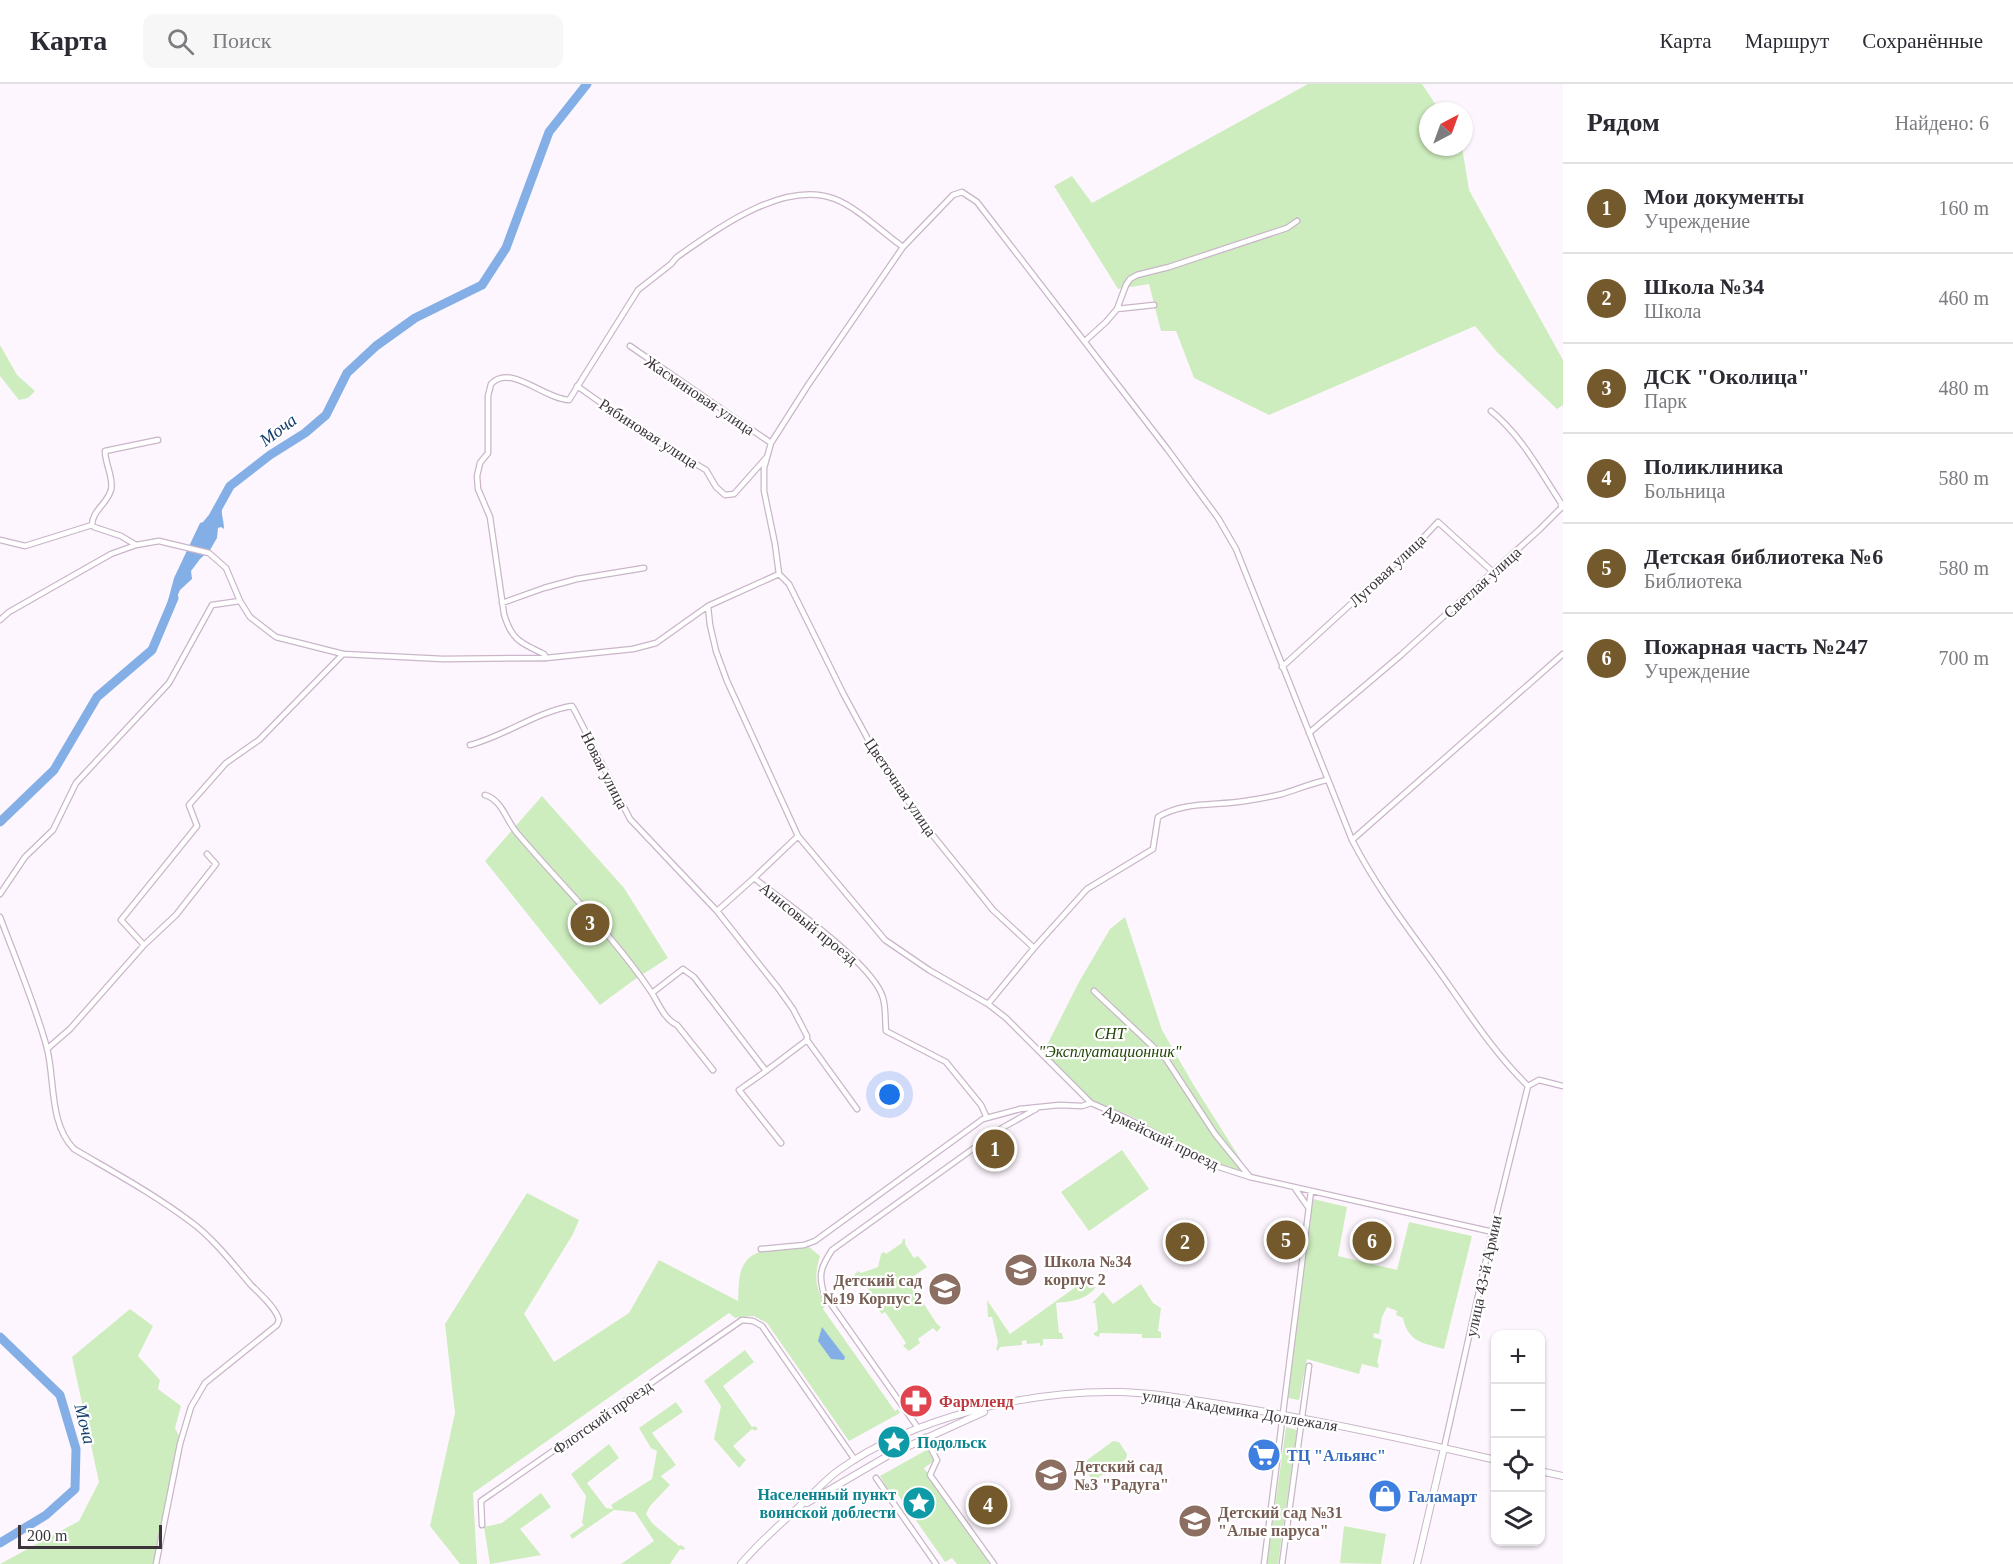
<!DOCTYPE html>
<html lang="ru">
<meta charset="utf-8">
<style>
body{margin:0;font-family:Georgia,serif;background:#f7f7f7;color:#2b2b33}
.controls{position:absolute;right:18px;bottom:18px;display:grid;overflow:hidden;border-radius:12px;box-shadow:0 2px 4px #0004}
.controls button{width:54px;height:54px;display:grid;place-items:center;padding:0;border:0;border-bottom:2px solid #e1e1e2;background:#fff;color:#2b2b33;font:30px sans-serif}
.compass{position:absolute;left:1419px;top:18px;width:54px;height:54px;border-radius:50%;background:#fff;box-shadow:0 2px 4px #0004;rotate:41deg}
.scale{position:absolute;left:18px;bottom:15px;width:144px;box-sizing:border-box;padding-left:6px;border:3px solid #3c343b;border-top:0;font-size:16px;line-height:21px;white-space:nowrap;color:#3c343b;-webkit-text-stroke:4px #fff;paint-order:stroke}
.you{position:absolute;left:890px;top:1011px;width:21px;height:21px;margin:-15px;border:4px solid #fff;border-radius:50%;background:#1a73e8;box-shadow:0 0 0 9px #1a73e833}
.badge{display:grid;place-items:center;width:39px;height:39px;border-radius:50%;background:#73592b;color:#fff;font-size:20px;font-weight:700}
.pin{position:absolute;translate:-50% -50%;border:3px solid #fff;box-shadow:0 2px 6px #0006}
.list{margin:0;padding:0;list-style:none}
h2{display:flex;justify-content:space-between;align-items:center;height:78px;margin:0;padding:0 24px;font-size:26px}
h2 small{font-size:20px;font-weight:400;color:#7c7c81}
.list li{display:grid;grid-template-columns:39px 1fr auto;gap:18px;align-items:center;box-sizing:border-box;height:90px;padding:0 24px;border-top:2px solid #e1e1e2}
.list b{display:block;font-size:22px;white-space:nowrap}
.list p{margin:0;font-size:20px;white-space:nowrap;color:#7c7c81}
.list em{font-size:20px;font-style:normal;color:#7c7c81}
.icon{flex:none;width:33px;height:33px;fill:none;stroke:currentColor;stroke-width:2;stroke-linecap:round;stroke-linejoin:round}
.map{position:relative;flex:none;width:1563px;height:1480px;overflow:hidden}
header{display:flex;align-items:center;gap:36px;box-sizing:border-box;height:84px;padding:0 30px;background:#fff;border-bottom:2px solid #e1e1e2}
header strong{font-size:28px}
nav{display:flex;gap:33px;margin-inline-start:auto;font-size:21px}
.search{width:420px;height:54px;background:#f7f7f7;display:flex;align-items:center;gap:15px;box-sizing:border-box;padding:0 21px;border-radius:12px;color:#7c7c81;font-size:22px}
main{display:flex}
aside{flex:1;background:#fff}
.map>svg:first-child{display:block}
</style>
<header>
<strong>Карта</strong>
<div class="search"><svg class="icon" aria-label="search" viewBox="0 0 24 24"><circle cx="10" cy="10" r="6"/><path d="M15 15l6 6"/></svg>Поиск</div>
<nav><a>Карта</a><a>Маршрут</a><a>Сохранённые</a></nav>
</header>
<main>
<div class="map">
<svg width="1563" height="1480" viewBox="0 0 1563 1480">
<rect width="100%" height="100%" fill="#fef6fe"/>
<path fill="#ceedbe" d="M1308 0H1422L1440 27H1428V63H1462L1469 106 1563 276V321L1557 325 1497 268 1475 242 1269 331 1194 294 1176 247H1161L1149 200 1118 205 1054 102 1072 92 1092 119Z
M0 261 17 291 35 307 28 314 19 316 0 292Z
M542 712 624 804 668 874 634 896 600 921 485 777Z
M1125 833 1162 946 1193 1000 1246 1084 1242 1089 1217 1081 1129 1031 1092 1018 1043 969 1079 898 1110 845Z
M1122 1066 1149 1105 1089 1147 1061 1108Z
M527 1109 579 1136 573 1150 524 1230 554 1278 629 1229 659 1176 738 1217C739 1207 738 1196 741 1187 749 1159 786 1165 809 1163L820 1172C814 1192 815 1204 826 1221L823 1225 895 1327 898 1325 900 1329 849 1357 767 1239 754 1232 735 1234 729 1229 473 1409 477 1480H460L430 1442 455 1329 445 1240Z
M1313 1115 1347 1123 1338 1172 1397 1186 1409 1138 1472 1152 1444 1265C1423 1259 1408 1258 1403 1234L1396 1231 1397 1227 1387 1223 1382 1233 1379 1250 1374 1249 1373 1253 1382 1256 1377 1279 1379 1280 1378 1284 1362 1280 1359 1290 1307 1275 1299 1316 1288 1314Z
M903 1155H905V1160L914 1174 918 1172 927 1183 908 1196 937 1240 941 1243 937 1248 933 1244 918 1255 920 1259 909 1267 903 1262 906 1259 885 1228 882 1230 871 1216 874 1213 860 1194 856 1195 854 1191 858 1187 861 1189 878 1183 881 1170 884 1168 886 1170 902 1159Z
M1084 1197 1089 1204 1096 1203C1085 1217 1071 1217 1056 1219L1059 1249H1062L1063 1255H1043V1261L1040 1262V1259L1027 1260 1026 1256 1022 1257V1261L1000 1263 998 1267 996 1265 998 1258 992 1233H988L987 1216 1010 1250Z
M1141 1200 1153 1219 1161 1224 1158 1247 1161 1248V1254H1142V1250L1100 1249 1099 1253 1094 1251V1249L1098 1246 1095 1219H1092L1103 1208 1113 1220Z
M130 1225 153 1242 138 1272 160 1296 158 1305 181 1322 175 1344 179 1352 153 1480H0L79 1437 99 1398 72 1273Z
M745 1266 754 1278 723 1302 752 1343 755 1342 758 1345 755 1347 752 1345 733 1362 746 1376 739 1384 714 1355 721 1322 704 1297Z
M676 1318 683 1328 652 1349 676 1381 661 1392 670 1401 650 1422 646 1430 652 1439 679 1462 681 1461 685 1464 684 1466 680 1465 670 1480H621L654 1457 635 1428 614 1426 572 1455 570 1451 584 1441 582 1439 586 1412 571 1390 609 1360 619 1374 587 1399 606 1424 613 1425 611 1421 652 1395 657 1367 651 1364 639 1344Z
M1286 1343 1297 1346 1278 1480H1267Z
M1113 1357 1119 1358 1127 1370 1126 1375 1096 1395H1092L1083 1382V1379Z
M930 1364 937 1375 924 1384 989 1479 988 1480H957L952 1474 945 1478 894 1405 888 1406 880 1392Z
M541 1409 551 1423 520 1445 541 1471 490 1480 484 1443 502 1439Z
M1344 1442 1386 1450 1381 1480 1340 1479Z"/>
<path fill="#83afe6" d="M217 421 222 423C221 432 224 436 224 445L221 443 218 444 217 454 210 466 200 475 191 487 192 495 180 506 171 527 166 524 174 494 200 439 203 438Z
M822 1243 845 1273 844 1276 831 1275 818 1257Z"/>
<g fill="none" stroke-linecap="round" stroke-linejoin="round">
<path stroke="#83afe6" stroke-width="9" d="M214 431 230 402 270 371 305 349 326 331 347 289 376 262 415 234 482 201 506 164 549 48 587 0
M0 738 54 686 97 613 152 566 174 514
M0 1253 60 1311 76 1365 75 1405 46 1431 0 1459"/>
<defs>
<path id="minor" d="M1117 225 1126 201 1130 195 1137 191 1169 183 1287 144 1297 137
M1085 257 1106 238 1117 225 1154 221
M630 262 771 359
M577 302 648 352 706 386 716 403 725 411 734 410 766 374
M0 456 25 462 92 441
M136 461 121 452 94 443 92 441C92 427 107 420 111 406 114 394 105 380 105 367L158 356
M779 490 775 460 764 407V384L771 359 808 301 903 163 953 111 962 108 977 118 1168 366 1218 434 1236 465 1352 756C1378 806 1408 844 1441 890 1468 928 1494 969 1528 1002
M779 490 789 500 844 611 882 681 931 749 993 826 1034 864
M502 519 544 504 577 495 644 484
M708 523 710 541 716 567 727 597 798 752 885 856 929 886 988 920 1006 934 1091 1019
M0 536 9 528 111 470 136 461 159 457 209 469 226 484 240 517 250 533 276 553 343 570 443 575 546 574 633 565 656 559 708 522 779 490
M546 574 544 570C520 559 511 555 504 530L490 433 478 405 477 392 480 379 488 369V312L491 300C510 279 544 315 569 316L638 206 671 180 677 173C717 145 784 95 835 115 858 124 883 149 903 163
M1282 583 1423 454 1438 438 1492 487
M1309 649 1401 571 1539 446 1561 424V419C1540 387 1521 351 1491 327
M470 661C505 652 536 628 572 622L575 627 630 735 717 827 754 794
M485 711C502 716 506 736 517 749 562 802 613 851 652 909
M798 752 754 794C784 818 874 880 883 914 886 924 885 937 886 947L946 978 981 1021 987 1034
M1352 756 1563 570
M0 810 25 773 53 746 76 699 169 599 212 521 240 517
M717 827 778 904 793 925 807 952V956L857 1025
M0 833C16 876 35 920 47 964 55 996 49 1040 74 1065 113 1088 154 1110 191 1138 214 1155 232 1179 251 1201 260 1210 276 1224 279 1236L277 1241 205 1299 191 1323 180 1360 156 1480
M144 861 121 836 197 742 189 721 226 679 259 656 343 570
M1094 907 1166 975 1215 1050 1250 1093
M988 920 1034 864 1087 805 1153 765 1158 733C1185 717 1216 722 1245 717 1257 715 1270 713 1282 710 1298 705 1312 699 1327 696
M47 965 70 945 144 861 176 831 216 780 207 770
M713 986 677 941C665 936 658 919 652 909L683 885 694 893 766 987 807 956
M766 987 739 1006 781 1059
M1528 1002 1539 996 1563 1002
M1294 1103 1308 1123
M761 1165 804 1161 815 1157 983 1035 1020 1025 1059 1021 1082 1022 1091 1019 1128 1035 1216 1082 1250 1093 1493 1148
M918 1344 824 1210C818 1190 821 1183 832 1166L1002 1044 1036 1025
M925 1353 937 1376 930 1391 994 1480
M1444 1364 1495 1136 1528 1002
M876 1394 936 1480
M482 1441 481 1417 742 1236 753 1237 762 1242 855 1376
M1264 1480 1311 1107
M1282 1480 1309 1282"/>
<path id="major" d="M1540 1387 1563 1392
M807 1419 889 1371 984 1328
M741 1480C759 1458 782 1439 802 1420 814 1409 826 1395 839 1386 913 1333 1030 1306 1120 1308 1159 1309 1198 1317 1237 1323 1324 1337 1410 1356 1496 1376
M1417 1480 1444 1364"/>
</defs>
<use href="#minor" stroke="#c9b6c9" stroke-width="7"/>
<use href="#major" stroke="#c9b6c9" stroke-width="8"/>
<use href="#minor" stroke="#fff" stroke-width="4.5"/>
<use href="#major" stroke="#fff" stroke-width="6"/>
</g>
<defs>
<symbol id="school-disc" viewBox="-11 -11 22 22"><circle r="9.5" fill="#8d6e63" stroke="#fff"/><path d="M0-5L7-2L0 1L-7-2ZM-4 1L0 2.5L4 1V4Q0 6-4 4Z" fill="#fff"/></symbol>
<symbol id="pharmacy-disc" viewBox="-11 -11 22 22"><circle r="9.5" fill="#e0444e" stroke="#fff"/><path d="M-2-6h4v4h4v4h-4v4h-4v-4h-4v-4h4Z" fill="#fff"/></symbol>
<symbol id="sight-disc" viewBox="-11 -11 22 22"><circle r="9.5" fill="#0f9aa8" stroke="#fff"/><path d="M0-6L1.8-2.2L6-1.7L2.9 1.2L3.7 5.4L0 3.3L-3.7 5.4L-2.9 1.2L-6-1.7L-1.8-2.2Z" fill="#fff"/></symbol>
<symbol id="supermarket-disc" viewBox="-11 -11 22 22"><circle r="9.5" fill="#3f7fe0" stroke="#fff"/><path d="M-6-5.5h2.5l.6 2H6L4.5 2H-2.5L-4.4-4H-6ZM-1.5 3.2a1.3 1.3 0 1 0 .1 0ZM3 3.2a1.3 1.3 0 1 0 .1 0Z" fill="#fff"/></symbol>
<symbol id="shop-disc" viewBox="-11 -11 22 22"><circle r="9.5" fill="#3f7fe0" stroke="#fff"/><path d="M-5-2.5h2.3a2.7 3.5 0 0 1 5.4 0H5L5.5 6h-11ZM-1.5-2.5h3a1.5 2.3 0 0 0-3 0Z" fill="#fff"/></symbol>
</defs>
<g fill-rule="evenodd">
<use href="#school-disc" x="1002" y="1167" width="38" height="38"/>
<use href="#school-disc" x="926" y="1186" width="38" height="38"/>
<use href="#pharmacy-disc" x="897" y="1298" width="38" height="38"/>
<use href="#sight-disc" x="875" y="1339" width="38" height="38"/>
<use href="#supermarket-disc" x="1245" y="1352" width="38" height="38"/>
<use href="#school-disc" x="1032" y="1372" width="38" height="38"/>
<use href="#shop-disc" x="1366" y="1393" width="38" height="38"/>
<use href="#sight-disc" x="900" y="1400" width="38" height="38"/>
<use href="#school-disc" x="1176" y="1418" width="38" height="38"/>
</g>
<g text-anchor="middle" stroke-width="4.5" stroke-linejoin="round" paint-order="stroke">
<g font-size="16" fill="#3c343b" stroke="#fff">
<text transform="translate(700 311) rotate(34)" y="6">Жасминовая улица</text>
<text transform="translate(649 349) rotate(33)" y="6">Рябиновая улица</text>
<text transform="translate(1387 486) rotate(-43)" y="6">Луговая улица</text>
<text transform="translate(1482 498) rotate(-42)" y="6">Светлая улица</text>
<text transform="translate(605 686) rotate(63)" y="6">Новая улица</text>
<text transform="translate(901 703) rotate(56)" y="6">Цветочная улица</text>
<text transform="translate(809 839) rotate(39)" y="6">Анисовый проезд</text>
<text transform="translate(1161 1053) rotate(26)" y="6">Армейский проезд</text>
<text transform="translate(1483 1192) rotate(-78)" y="6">улица 43-й Армии</text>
<text transform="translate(1240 1326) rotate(9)" y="6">улица Академика Доллежаля</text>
<text transform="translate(602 1333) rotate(-35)" y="6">Флотский проезд</text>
</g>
<g font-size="16" font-style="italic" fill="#224606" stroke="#fff">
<text x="1110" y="955">СНТ<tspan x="1110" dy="18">"Эксплуатационник"</tspan></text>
</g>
<g font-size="16" font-weight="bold" fill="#785e54" stroke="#fff" text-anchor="start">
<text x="1044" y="1183">Школа №34<tspan x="1044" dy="18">корпус 2</tspan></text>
<text x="922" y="1202" text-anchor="end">Детский сад<tspan x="922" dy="18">№19 Корпус 2</tspan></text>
<text x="1074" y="1388">Детский сад<tspan x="1074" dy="18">№3 "Радуга"</tspan></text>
<text x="1218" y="1434">Детский сад №31<tspan x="1218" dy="18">"Алые паруса"</tspan></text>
</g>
<g font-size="16" font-weight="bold" fill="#be3a42" stroke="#fff" text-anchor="start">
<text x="939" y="1323">Фармленд</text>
</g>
<g font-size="16" font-weight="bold" fill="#0d838f" stroke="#fff" text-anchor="start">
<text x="917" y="1364">Подольск</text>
<text x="896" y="1416" text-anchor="end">Населенный пункт<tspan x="896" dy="18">воинской доблести</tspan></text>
</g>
<g font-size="16" font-weight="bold" fill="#366cbe" stroke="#fff" text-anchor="start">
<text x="1287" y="1377">ТЦ "Альянс"</text>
<text x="1408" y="1418">Галамарт</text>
</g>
<g font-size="18" font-style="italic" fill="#123e70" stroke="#fff">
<text transform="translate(278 346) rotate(-37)" y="6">Моча</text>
<text transform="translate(85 1340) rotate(76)" y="6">Моча</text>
</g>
</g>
</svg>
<div class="controls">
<button>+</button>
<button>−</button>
<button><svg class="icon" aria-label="locate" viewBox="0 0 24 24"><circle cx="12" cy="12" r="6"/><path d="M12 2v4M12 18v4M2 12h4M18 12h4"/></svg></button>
<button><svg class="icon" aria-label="layers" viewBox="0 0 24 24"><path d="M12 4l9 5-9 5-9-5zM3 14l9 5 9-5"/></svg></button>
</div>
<svg class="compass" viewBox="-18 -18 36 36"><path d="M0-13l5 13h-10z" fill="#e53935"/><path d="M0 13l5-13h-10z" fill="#7c7c81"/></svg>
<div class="scale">200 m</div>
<div class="you"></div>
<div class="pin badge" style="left:995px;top:1065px">1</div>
<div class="pin badge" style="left:1185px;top:1158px">2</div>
<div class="pin badge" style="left:590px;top:839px">3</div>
<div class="pin badge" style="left:988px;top:1421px">4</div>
<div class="pin badge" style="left:1286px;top:1156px">5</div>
<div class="pin badge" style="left:1372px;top:1157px">6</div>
</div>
<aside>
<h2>Рядом<small>Найдено: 6</small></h2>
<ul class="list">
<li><span class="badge">1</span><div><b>Мои документы</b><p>Учреждение</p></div><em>160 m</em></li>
<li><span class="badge">2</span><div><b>Школа №34</b><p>Школа</p></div><em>460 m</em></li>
<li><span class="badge">3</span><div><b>ДСК &quot;Околица&quot;</b><p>Парк</p></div><em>480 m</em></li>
<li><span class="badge">4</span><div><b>Поликлиника</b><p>Больница</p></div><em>580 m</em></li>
<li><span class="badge">5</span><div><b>Детская библиотека №6</b><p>Библиотека</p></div><em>580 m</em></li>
<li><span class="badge">6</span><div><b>Пожарная часть №247</b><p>Учреждение</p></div><em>700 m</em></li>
</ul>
</aside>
</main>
